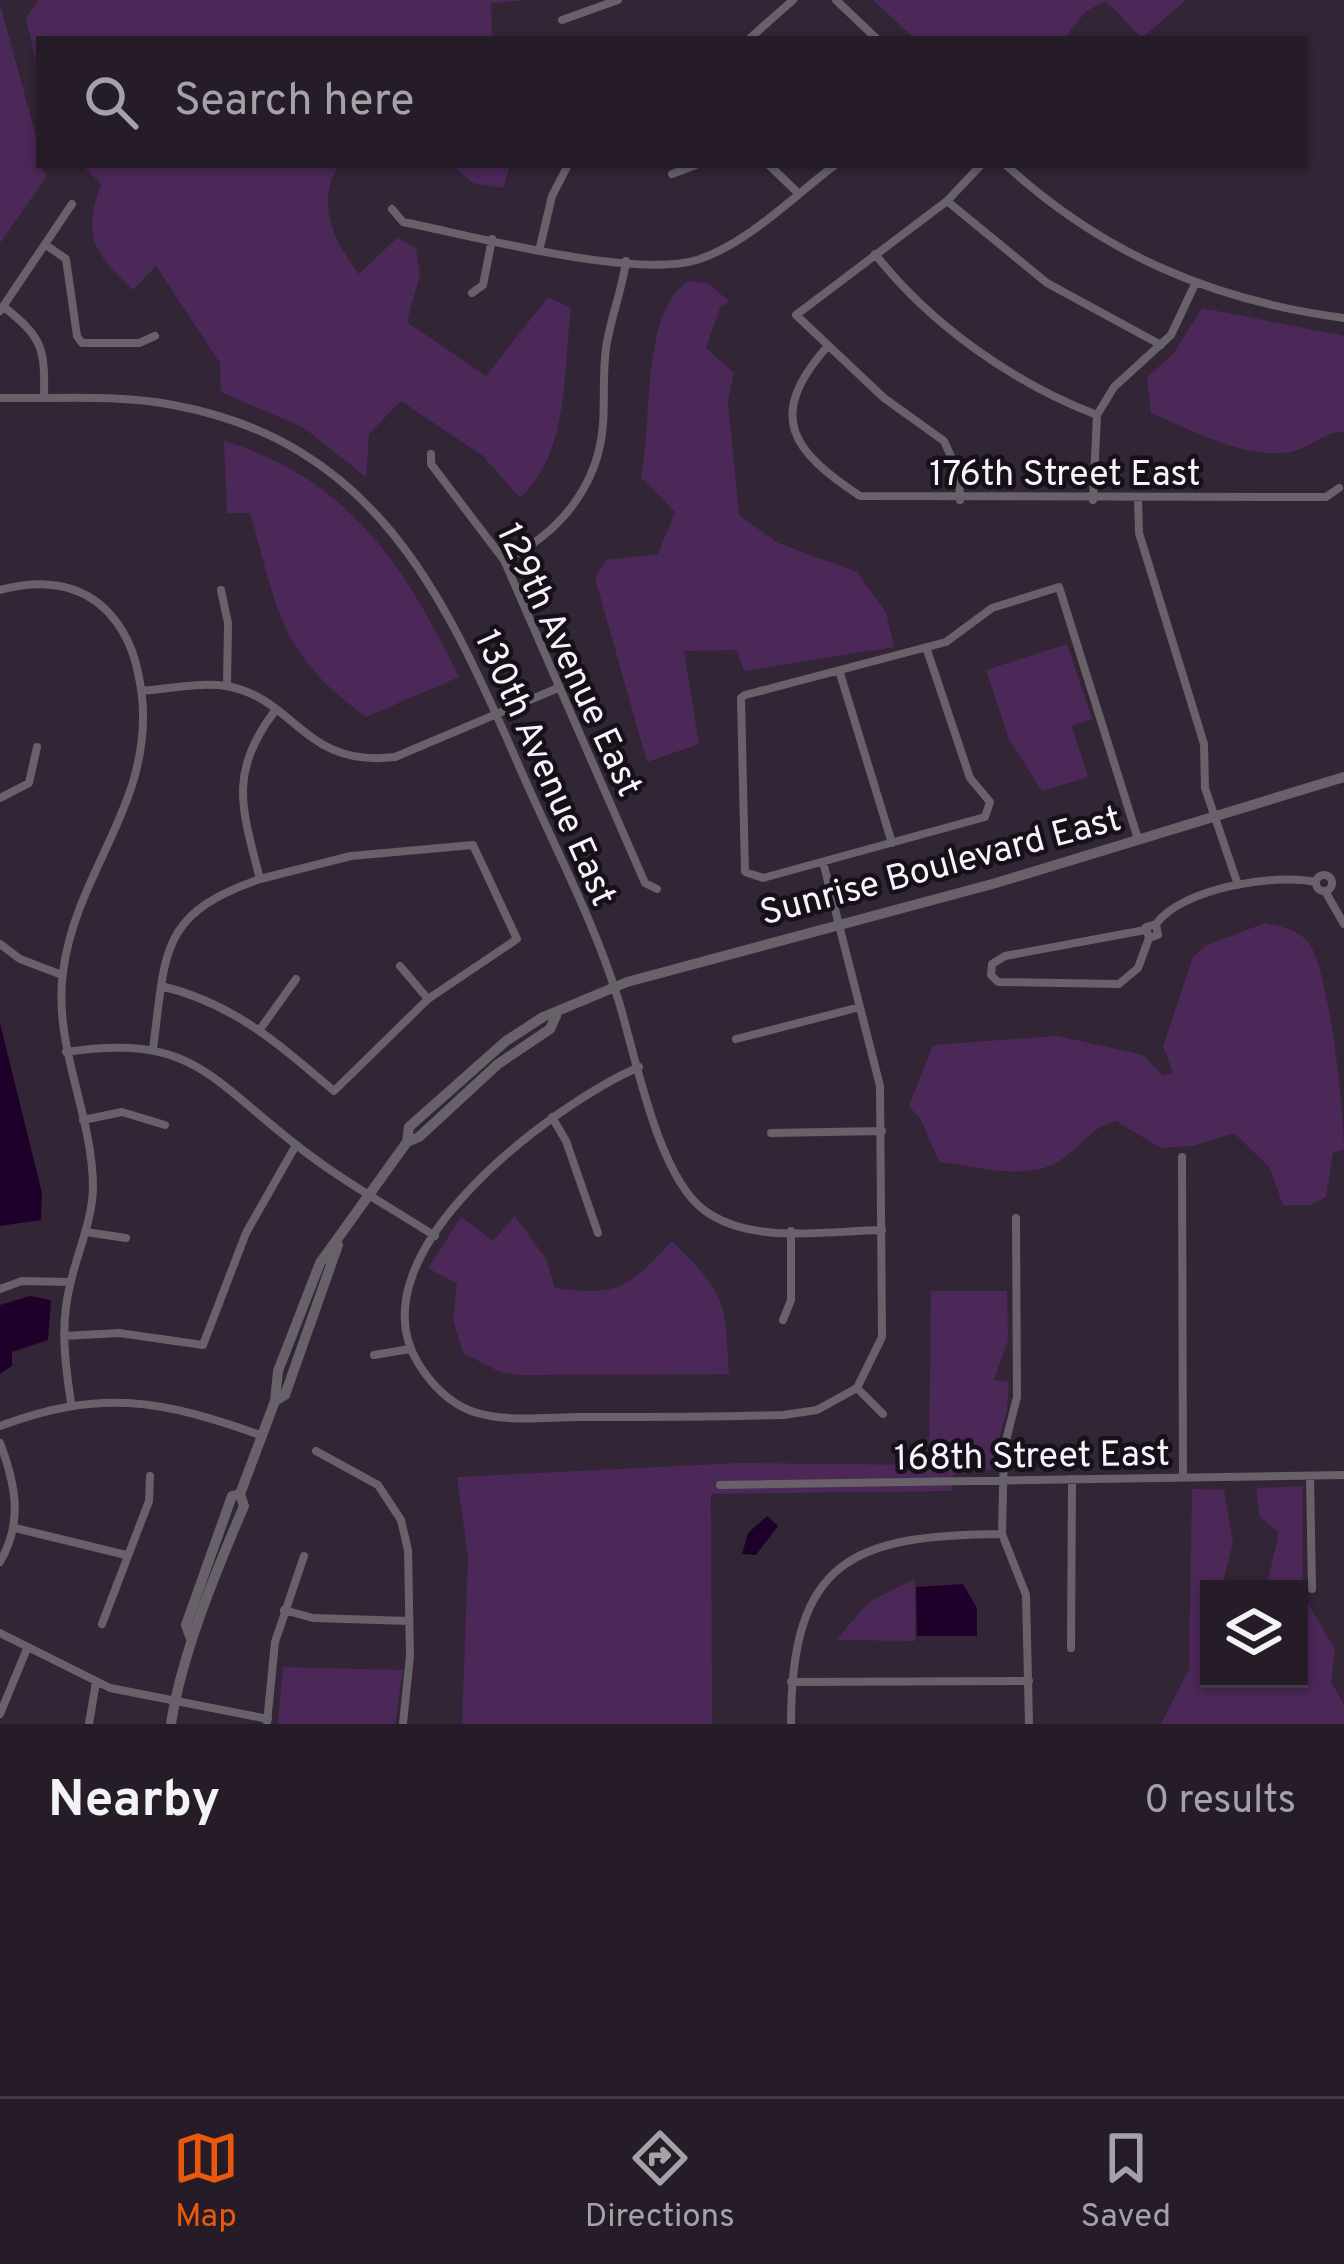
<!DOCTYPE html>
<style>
body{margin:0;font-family:Overpass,sans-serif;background:#322934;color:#f1f3f6}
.controls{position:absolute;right:36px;bottom:36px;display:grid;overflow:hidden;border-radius:0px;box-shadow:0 3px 9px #0004}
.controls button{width:108px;height:108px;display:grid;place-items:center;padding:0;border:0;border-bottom:3px solid #423a45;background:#261c28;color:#f1f3f6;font:60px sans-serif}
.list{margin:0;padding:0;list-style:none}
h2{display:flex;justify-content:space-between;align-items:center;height:156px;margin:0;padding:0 48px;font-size:51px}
h2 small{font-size:39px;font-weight:400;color:#a4a1a8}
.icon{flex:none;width:66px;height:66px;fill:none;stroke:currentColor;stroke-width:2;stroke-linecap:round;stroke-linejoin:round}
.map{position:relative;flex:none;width:1344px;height:1724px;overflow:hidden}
.search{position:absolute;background:#261c28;box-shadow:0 3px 9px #0004;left:36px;right:36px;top:36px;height:132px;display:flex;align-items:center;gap:30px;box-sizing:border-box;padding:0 42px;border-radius:0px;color:#a4a1a8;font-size:45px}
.sheet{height:372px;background:#261c28}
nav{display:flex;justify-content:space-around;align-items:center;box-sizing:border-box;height:168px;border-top:3px solid #423a45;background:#261c28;font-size:33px;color:#a4a1a8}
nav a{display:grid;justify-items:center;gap:6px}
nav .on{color:#ea580c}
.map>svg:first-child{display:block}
</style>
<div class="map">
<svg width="1344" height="1724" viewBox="0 0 1344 1724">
<rect width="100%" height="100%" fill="#322536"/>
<path fill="#4c2858" d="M38 0H529L491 3 492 39H39V77L26 18Z
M873 0H1186L1142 38 1106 1 1086 11 1064 39H915Z
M0 4 39 147V165L47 176 0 243Z
M82 165H339C314 203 335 243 359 274L397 238 416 248 420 274 407 322 486 376 548 297 571 308C563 370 570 453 520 498L482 455 401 401 369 434 366 477 304 428 221 392 220 363 156 266 133 290C94 253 82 237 101 184Z
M452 165H510L503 188 473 183Z
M689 281 707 283 729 301 720 308 706 348 734 373 728 401 739 515 778 543 857 572 886 612 894 647 744 671 737 650 684 651 699 744 647 762 595 578 607 560 658 554 675 512 641 477C653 425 640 310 689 281Z
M1202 308 1344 336V432C1323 432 1310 448 1290 452 1245 460 1192 430 1151 413L1147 377 1173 354Z
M224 441C348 478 405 566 459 677L366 717C278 652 279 613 250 513H227Z
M1067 644 1092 719 1072 726 1088 777 1042 791 1009 739 986 670Z
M1265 923C1281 927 1296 928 1308 942 1329 967 1344 1111 1344 1149L1333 1153 1326 1197 1311 1205H1283L1270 1168 1234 1133 1192 1146 1161 1148 1116 1121C1089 1127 1078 1152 1054 1164 1019 1180 975 1166 939 1162L921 1120 909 1106 933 1045 1057 1036 1143 1055 1163 1076 1173 1073 1163 1046 1193 957 1205 946Z
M515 1216 546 1259 555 1288C620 1297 629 1287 672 1241 726 1294 725 1300 729 1374L518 1375 498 1371 463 1353 453 1320 457 1284 428 1268 461 1217 493 1241Z
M931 1291H1007L1008 1340 994 1380 1009 1382 1007 1410 991 1469 953 1475 952 1491 711 1494 712 1724H462L468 1557 457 1477 738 1463 929 1465Z
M1303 1486V1595L1335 1650 1331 1682 1344 1705V1724H1161L1189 1669 1192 1489 1224 1490 1233 1542 1221 1589H1209V1679H1299V1589H1266L1279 1532 1260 1517 1256 1488Z
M915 1579V1641L836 1640 869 1602Z
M283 1667 403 1670 395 1724H278Z"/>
<path fill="#1f002a" d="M0 1023 42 1193 41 1220 0 1226Z
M30 1296 51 1300 48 1340 12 1352V1366L0 1374V1305Z
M767 1516 778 1526 756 1555 742 1554 748 1533Z
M963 1584 977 1608V1636H917L916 1587Z"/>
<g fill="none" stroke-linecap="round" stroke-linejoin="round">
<path stroke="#68616a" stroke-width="8" d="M836 0 877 39
M562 20 618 0
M749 39 793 0
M769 165 798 193
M1006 165C1103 254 1214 301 1344 318
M672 174 696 165
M947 201 1047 283 1161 345
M392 209 403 222C473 236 633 279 697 260 747 244 794 196 835 165
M46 245 66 259 77 336 82 343H139L155 336
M540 247 552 196 568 165
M875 254C930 324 1013 383 1097 415
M472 293 483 285 492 239
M4 307C43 338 45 348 44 398
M0 311 72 204
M826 348C766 417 792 451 860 496L1326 497 1339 488
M0 398C57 399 116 394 173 405 374 442 442 591 516 759 550 839 594 919 619 1002 636 1058 658 1176 704 1210 750 1245 828 1231 882 1230
M431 454V464L504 560 645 883 657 889
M1138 499 1139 533 1204 744 1205 788 1238 885
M960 500 959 474 944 441 884 398 796 315 947 201 981 165
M1093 500 1097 415 1114 387 1171 335 1195 284
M504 560C558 535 598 487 603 425 605 398 602 369 607 342 612 314 622 290 626 261
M0 590C39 579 80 582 109 613 131 637 138 665 142 696 153 805 76 870 63 972 53 1047 93 1114 93 1188 92 1222 77 1253 70 1285 60 1325 65 1363 71 1403
M221 590 228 623 227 686
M926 647 970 778 990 802 985 817 763 878 745 872 741 698 745 695 946 642 992 608 1059 587 1138 839
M839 670 892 843
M141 691C168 689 199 682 226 686 296 698 303 768 395 757L558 688
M0 798 29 783 37 747
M1316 883a8 8 0 1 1 16 0a8 8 0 1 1-16 0Z
M1325 891 1344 924
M1156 924C1182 888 1275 873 1316 882
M1145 930 1005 956 992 964 991 975 998 982 1119 984 1138 968 1149 938 1146 927 1156 924 1158 935 1149 938
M0 944 20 959 62 975
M400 966 428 999
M161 986C233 1003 279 1044 334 1091L428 999 517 939 473 845 351 856 260 879
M261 1028 296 979
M736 1039 860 1007
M153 1049C166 953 158 914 260 879 242 809 228 773 274 712
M66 1052C190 1034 207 1075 295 1144 339 1179 388 1206 435 1236
M639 1067C554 1104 351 1253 418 1363 431 1384 448 1402 471 1411 505 1423 546 1417 581 1417 648 1417 716 1417 783 1415L817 1410 857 1388 882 1337 880 1086 823 862
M552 1117 566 1141 598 1233
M83 1120 122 1112 165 1125
M771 1133 882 1131
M1182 1157 1183 1477
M1016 1218 1017 1397 1004 1448 1002 1534 1026 1595 1029 1723
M86 1232 126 1238
M0 1289 22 1281 70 1282
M783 1320 791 1300V1231
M64 1336 119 1333 203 1345 246 1233 296 1145
M374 1355 410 1349
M857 1388 883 1414
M0 1426C102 1388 162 1400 263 1436
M0 1443C16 1485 23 1522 0 1562
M316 1451 378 1485 401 1520 408 1550 410 1656 403 1724
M1310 1476 1312 1589
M720 1485 1344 1475
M15 1528 126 1555
M284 1610 313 1618 409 1621
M102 1624 149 1501 150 1476
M0 1633 110 1688 268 1719
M1071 1648 1072 1479
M791 1682 1029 1681
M0 1714 26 1651
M267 1723 275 1642 304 1556
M89 1724 96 1682
M791 1724C791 1560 852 1535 1002 1534"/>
<path stroke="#68616a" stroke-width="10" d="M407 1142 409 1127 506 1041 543 1017 627 982 996 883 1344 777
M275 1401 285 1395 338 1245
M191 1639 186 1625 232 1496 240 1494 275 1401 278 1371 320 1263 407 1142 419 1137 498 1064 550 1029 556 1016
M171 1724C181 1656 216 1571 244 1506L240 1494"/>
</g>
<g text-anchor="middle" stroke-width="9" stroke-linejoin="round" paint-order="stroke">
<g font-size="36" fill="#f9f1fc" stroke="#161118">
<text x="1065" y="485">176th Street East</text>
<text transform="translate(571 659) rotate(65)" y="13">129th Avenue East</text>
<text transform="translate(547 767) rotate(66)" y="13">130th Avenue East</text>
<text transform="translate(940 864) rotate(-15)" y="13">Sunrise Boulevard East</text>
<text transform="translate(1032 1454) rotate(-1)" y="13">168th Street East</text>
</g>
</g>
</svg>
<div class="controls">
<button><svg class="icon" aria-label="layers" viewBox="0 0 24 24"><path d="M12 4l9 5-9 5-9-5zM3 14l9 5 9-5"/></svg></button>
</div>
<div class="search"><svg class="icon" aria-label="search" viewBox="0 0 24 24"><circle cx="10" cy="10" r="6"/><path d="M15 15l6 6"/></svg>Search here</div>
</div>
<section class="sheet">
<h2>Nearby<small>0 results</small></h2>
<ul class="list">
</ul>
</section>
<nav>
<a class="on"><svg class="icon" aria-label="map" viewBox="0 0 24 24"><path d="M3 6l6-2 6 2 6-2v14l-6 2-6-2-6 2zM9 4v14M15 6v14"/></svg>Map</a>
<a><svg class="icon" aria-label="directions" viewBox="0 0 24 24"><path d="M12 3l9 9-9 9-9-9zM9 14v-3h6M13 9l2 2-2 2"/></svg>Directions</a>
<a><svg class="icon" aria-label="saved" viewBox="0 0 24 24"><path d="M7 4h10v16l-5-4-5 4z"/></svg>Saved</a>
</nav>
